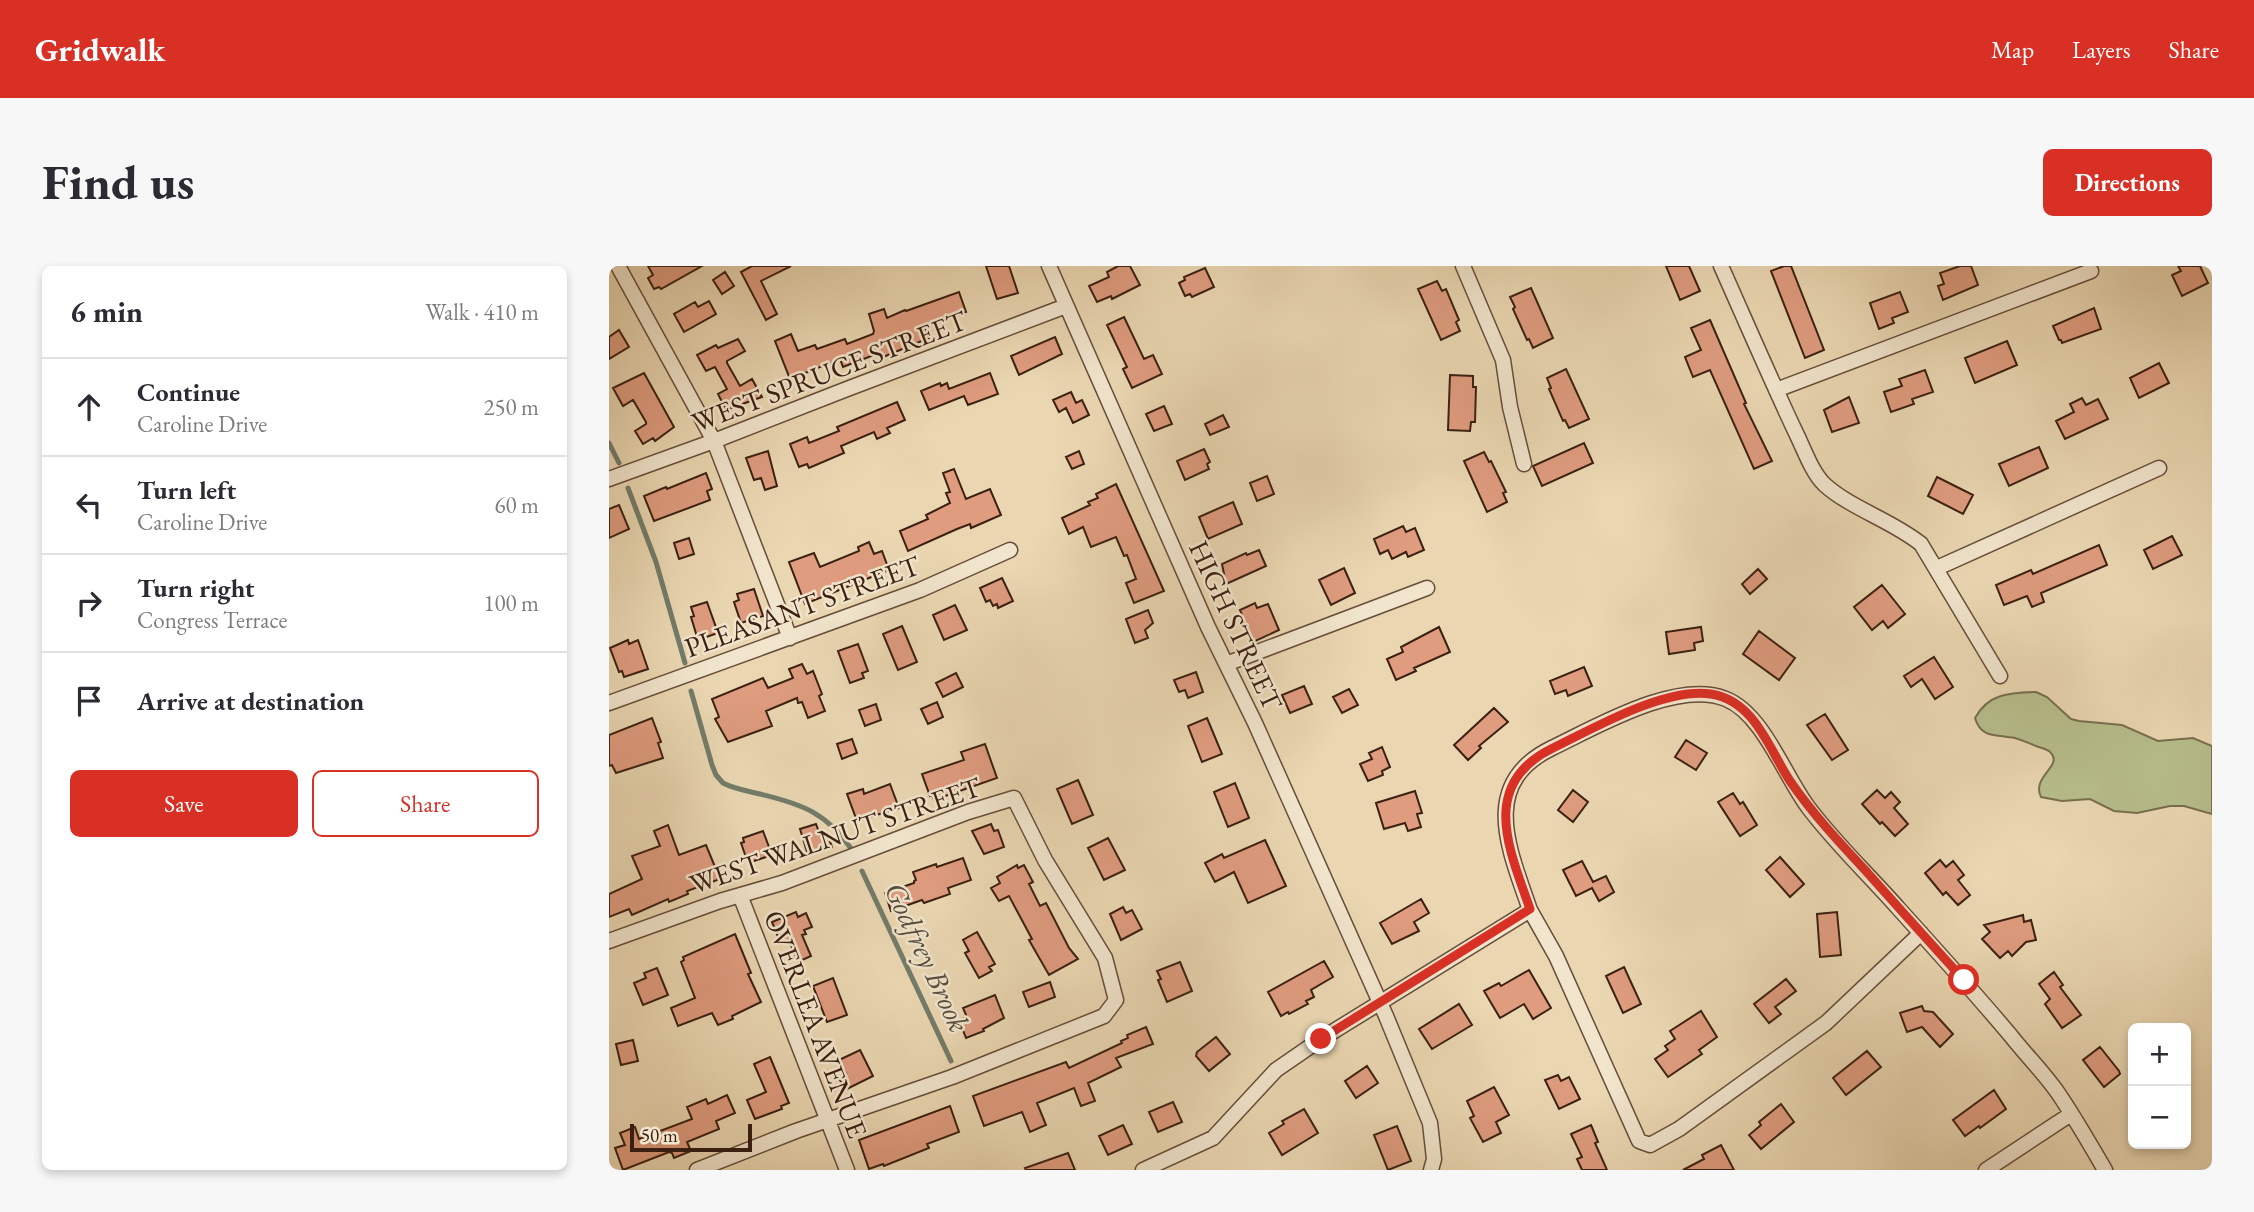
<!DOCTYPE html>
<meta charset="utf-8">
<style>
body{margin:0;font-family:"EB Garamond",serif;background:#f7f7f7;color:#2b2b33}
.controls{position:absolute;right:21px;bottom:21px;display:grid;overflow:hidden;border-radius:10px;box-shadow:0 4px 10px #0003}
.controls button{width:63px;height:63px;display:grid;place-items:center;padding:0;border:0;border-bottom:2px solid #e1e1e2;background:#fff;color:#2b2b33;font:35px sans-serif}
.scale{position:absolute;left:21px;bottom:18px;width:122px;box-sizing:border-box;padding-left:7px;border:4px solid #3b2011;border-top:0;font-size:19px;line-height:24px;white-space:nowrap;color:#3b2011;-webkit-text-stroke:5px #f1e5cd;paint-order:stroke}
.stop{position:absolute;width:21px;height:21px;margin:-16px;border:5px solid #d93025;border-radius:50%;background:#fff}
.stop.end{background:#d93025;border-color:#fff;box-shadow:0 2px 7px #0008}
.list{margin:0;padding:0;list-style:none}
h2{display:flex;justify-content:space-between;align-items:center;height:91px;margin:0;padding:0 28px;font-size:30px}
h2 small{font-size:23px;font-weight:400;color:#7c7c81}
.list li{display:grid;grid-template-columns:46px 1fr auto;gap:21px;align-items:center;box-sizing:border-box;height:98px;padding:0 28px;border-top:2px solid #e1e1e2}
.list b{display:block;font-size:26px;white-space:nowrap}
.list p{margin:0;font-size:23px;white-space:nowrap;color:#7c7c81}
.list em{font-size:23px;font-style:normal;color:#7c7c81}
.actions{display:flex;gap:14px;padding:21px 28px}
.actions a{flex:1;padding:16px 0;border:2px solid #d93025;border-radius:10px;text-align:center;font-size:24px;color:#d93025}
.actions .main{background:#d93025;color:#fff}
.icon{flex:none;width:38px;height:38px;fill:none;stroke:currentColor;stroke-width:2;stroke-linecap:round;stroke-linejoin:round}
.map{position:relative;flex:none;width:1603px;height:904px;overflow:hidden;border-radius:10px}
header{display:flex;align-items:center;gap:42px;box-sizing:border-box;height:98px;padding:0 35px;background:#d93025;color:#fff}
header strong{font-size:33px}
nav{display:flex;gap:38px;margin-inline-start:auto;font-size:24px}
.intro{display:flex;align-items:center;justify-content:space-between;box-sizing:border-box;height:168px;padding:0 42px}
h1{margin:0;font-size:49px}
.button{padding:18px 32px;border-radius:10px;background:#d93025;color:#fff;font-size:24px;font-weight:700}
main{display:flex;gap:42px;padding:0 42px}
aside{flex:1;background:#fff;border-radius:10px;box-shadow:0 4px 10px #0003}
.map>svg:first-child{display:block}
</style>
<header>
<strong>Gridwalk</strong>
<nav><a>Map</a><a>Layers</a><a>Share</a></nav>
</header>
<div class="intro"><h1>Find us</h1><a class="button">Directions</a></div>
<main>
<aside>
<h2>6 min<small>Walk · 410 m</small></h2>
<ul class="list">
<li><svg class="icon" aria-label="ahead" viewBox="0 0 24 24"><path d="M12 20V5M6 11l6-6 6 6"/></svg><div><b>Continue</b><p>Caroline Drive</p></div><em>250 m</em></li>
<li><svg class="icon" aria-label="left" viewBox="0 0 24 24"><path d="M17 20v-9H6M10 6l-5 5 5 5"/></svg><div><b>Turn left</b><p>Caroline Drive</p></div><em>60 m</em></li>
<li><svg class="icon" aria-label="right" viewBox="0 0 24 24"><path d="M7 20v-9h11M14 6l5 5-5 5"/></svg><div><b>Turn right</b><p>Congress Terrace</p></div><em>100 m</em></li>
<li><svg class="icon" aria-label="arrive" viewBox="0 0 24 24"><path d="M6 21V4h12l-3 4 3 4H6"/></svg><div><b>Arrive at destination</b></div></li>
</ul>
<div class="actions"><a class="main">Save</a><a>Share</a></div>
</aside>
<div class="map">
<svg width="1603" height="904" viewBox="0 0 1603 904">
<rect width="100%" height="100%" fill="#ead7b2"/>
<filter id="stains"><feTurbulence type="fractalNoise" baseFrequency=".00286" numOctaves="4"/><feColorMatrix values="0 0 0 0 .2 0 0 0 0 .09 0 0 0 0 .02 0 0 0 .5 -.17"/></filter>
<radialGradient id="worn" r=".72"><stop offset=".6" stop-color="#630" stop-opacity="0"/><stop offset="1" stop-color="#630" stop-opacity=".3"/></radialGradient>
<path fill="#b7be8c" stroke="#796f4e" stroke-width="2" d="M1427 426 1438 431 1462 453 1470 455 1513 459 1549 475 1584 472 1603 480V548L1575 540H1561L1528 547 1505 545 1481 533 1453 535 1432 531C1422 511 1454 500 1442 487 1439 483 1432 482 1427 480 1420 477 1413 474 1406 472 1388 468 1372 473 1366 452 1380 427 1401 427 1427 426Z"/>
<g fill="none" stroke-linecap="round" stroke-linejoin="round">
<path stroke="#737c6a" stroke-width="5" d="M0 177 10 197
M19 222 47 296 76 397
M82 425 103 499 107 509 114 517C125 523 139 525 151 528 193 538 218 547 243 584
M253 605 342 795"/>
</g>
<path fill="#df9c7f" stroke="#3b2011" stroke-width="2" d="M39 0H93L52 23 50 21 45 23 39 12 44 9Z
M143 0H182L152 15 168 48 157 54 132 6Z
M377 0H400L409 27 388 33Z
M509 0H521L531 19 503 33 502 30 488 36 480 20 500 11 498 6Z
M1057 0H1080L1091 25 1071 34Z
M1175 0H1182L1215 84 1196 92 1162 5Z
M1351 0H1362L1369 19 1334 34 1329 20 1335 18 1331 7Z
M1569 0H1591L1599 17 1573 30 1563 9 1572 5Z
M596 2 605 21 583 31 581 28 576 30 570 17 576 14 575 11Z
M116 6 125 20 113 28 104 14Z
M828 15 833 25 837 23 850 54 847 56 851 65 832 74 809 23Z
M922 22 944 72 924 82 920 73 918 74 904 43 906 41 901 31Z
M350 26 357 46 315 61 320 72 272 92 270 87 234 101 231 93 181 113 166 75 182 68 189 85 206 79 208 83 236 73 238 78 264 68 265 65 260 48 275 43 278 52 296 44 297 45Z
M1291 26 1299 46 1283 52 1285 57 1270 63 1261 37Z
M100 35 107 48 75 66 65 48 86 36 89 41Z
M1485 42 1492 63 1453 77 1452 74H1450L1444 60Z
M515 51 535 93 544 89 553 108 523 122 514 103 518 101 498 59Z
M1101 54 1137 137 1135 138 1163 195 1145 203 1101 104 1084 111 1076 91 1092 84 1082 62Z
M10 64 20 81 0 93V71Z
M446 71 453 88 410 109 402 90Z
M129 73 136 85 118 95V97L131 120 143 113 153 131 117 144 109 128 118 123 106 101 97 105 88 89 107 79 109 82Z
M1398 75 1408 99 1366 117 1356 92Z
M1550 97 1560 117 1530 132 1521 112Z
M957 103 980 153 960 162 956 154 954 155 940 123 942 122 938 112Z
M1316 104 1324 126 1303 133 1305 138 1282 146 1275 126 1293 120 1290 113Z
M35 107 65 161 46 175 44 172 34 178 26 165 37 158V156L24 134 14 140 4 122Z
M381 107 389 128 359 139 355 130 320 144 312 125 331 117 332 120 338 117 340 123Z
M841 109 864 110V121H867L866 156H862L861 165 839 164Z
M462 126 467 137 473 134 480 149 464 157 457 142 450 146 444 134Z
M1240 131 1250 157 1223 166 1215 144Z
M1473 132 1477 139 1489 133 1499 153 1456 173 1447 155 1465 146 1461 138Z
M288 136 296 154 278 162 281 167 268 173 265 166 232 180 235 187 200 202 198 198 190 201 181 178 198 171 200 177 230 165 228 161Z
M555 140 563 158 545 165 537 148Z
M614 149 620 161 601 169 596 158Z
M975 177 984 197 933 220 924 200Z
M1430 181 1439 202 1400 220 1390 198Z
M595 183 601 196 598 198 600 203 576 214 568 195Z
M159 185 168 220 156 224 152 212 145 214 137 192Z
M470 185 475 198 463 203 457 191Z
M875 186 880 196 882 195 897 226 894 227 898 236 878 246 855 195Z
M345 203 357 233 381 223 392 249 362 262 361 258 348 263 299 285 291 265 319 253 317 249 341 237 337 227 341 226 334 207Z
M97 207 103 223 98 225 101 234 45 255 35 230 57 221 58 223Z
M658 210 665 228 648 235 641 217Z
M1328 211 1364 229 1354 248 1319 230Z
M507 218 555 325 525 337 517 317 527 313 518 289 515 290 507 271 482 281 474 261 460 268 453 252 481 239 479 236 489 232 487 228Z
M624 236 633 258 599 273 590 251Z
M10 239 20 263 0 272V243Z
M794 260 797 266 806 262 815 284 799 291 797 286 783 293 779 284 771 288 765 273Z
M1563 270 1573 289 1544 303 1535 284Z
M80 272 85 288 70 293 65 277Z
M260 276 265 288 273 285 280 304 196 338 180 296 205 287 211 301 250 285 249 281Z
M1490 279 1498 299 1432 327 1435 336 1423 341 1418 330 1395 339 1387 319 1422 304 1424 308Z
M650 284 657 300 617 318 613 298 637 287 638 289Z
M735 302 746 327 722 339 710 314Z
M1149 303 1158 313 1141 328 1133 318Z
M393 312 404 335 389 342 388 338 384 340 381 334 377 336 371 322Z
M1273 319 1296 348 1279 362 1274 355 1263 364 1245 341Z
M145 323 154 350 132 357 125 336 130 334 128 328Z
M98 336 109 367 89 374 82 351 85 350 82 341Z
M646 337 648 342 659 338 670 364 642 377 630 350 633 349 631 344Z
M346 339 358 364 335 374 324 349Z
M539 344 544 357 536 364 539 372 526 377 517 353Z
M293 360 308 396 289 404 274 368Z
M830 361 841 386 805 402 807 405 787 414 778 393 794 386 792 381Z
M1092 361 1094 375 1085 377 1086 384 1060 388 1057 366Z
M1150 365 1186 392 1170 414 1134 388Z
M19 374 20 378 29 374 39 403 15 411 13 405 10 406 1 382Z
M249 378 259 405 253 407 255 412 241 417 229 385Z
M1325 391 1344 421 1326 433 1313 413 1302 421 1295 410Z
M193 398 198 408 204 405 213 428 210 430 216 445 199 452 193 436 189 437 188 432 157 445 163 460 119 476 106 453 110 451 103 433 154 412 159 422 184 412 180 403Z
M975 401 983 420 959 430 957 424 946 428 941 415Z
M587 406 594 426 579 432 576 424 570 426 565 414Z
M347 407 354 421 334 431 327 417Z
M695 420 703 438 681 447 673 429Z
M740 423 749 439 733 447 724 431Z
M328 436 334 451 319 458 312 443Z
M267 438 272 454 256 460 250 444Z
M885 442 899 456 870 480 872 482 859 494 845 479Z
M1216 448 1239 484 1223 494 1198 459Z
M43 452 52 476 49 477 54 492 7 507 3 499 0 500V469Z
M598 452 613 488 593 496 579 460Z
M243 473 248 487 233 493 228 478Z
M1077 474 1098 487 1087 504 1066 491Z
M376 478 388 512 325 534 323 529 321 530 313 508 355 494 352 486Z
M773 481 781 501 773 505 774 509 759 515 751 498 763 493 760 487Z
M469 514 484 549 463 558 448 523Z
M626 517 640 552 619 561 605 526Z
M281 518 290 542 248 555 238 528 254 523 255 528Z
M964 524 979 536 964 556 949 544Z
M1268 524 1276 532 1282 526 1291 536 1285 542 1299 558 1286 570 1273 556 1271 558 1253 538Z
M806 525 813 547 808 548 812 561 799 565 796 557 775 563 767 537Z
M1124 527 1131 538 1134 536 1148 559 1131 570 1109 536Z
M207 558 211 569 218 567 223 581 199 589 191 563Z
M382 558 385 565 389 564 395 581 375 588 363 565Z
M59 559 70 589 97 579 111 613 78 625 79 628 60 636 59 633 23 649 20 643 0 651V628L33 613 23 590 51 580 45 565Z
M154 565 163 589 139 597 132 577 135 576 134 572Z
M499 572 516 604 495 614 479 582Z
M656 574 677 620 639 637 625 606 606 616 596 597 613 588 615 592Z
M1171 591 1195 618 1181 631 1157 604Z
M354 592 362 614 339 622 341 628 315 637 313 634 282 645 276 627 305 617V615L307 614 304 606 327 598 328 601Z
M1331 594 1337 601 1344 595 1355 609 1349 614 1361 629 1349 639 1337 626 1334 629 1316 607Z
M973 595 984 616 997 610 1005 626 990 635 983 622 967 630 954 604Z
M408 599 409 602 415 599 424 616 420 618 431 640 437 637 460 682 469 693 440 709 420 674 423 673 400 630 390 635 382 622 391 617 388 611Z
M812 633 820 647 805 656 810 665 783 678 771 657Z
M514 641 517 647 523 644 533 663 512 674 501 648Z
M187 646 189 651 197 647 203 661 195 664 197 668 193 669 202 690 189 696 180 674 172 678 163 656Z
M1228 646 1232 689 1211 691 1208 648Z
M1414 649 1415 656 1422 654 1427 674 1417 676 1403 690 1399 685 1391 692 1373 673 1381 666 1375 659Z
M368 666 386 698 380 701 383 705 370 712 356 687 360 685 354 674Z
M126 668 142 707 139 708 152 736 123 750 124 753 109 759 103 747 69 760 62 742 86 732 72 696 75 694 74 691Z
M715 695 724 711 702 724 705 731 697 735 699 738 680 748 679 746 672 750 659 726Z
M571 696 583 725 558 736 549 714 552 713 548 705Z
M1015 701 1032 738 1014 747 997 710Z
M48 702 59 729 34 739 25 717 37 712 35 707Z
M920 704 942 742 924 753 915 738 891 752 875 725 890 717 892 720Z
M1445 706 1454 719 1451 721 1472 749 1453 762 1436 738 1441 733 1430 718Z
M224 712 238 749 218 756 204 720Z
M1177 713 1187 725 1166 741 1172 748 1160 757 1145 738Z
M441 716 446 731 420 741 414 726Z
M386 729 395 752 374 763 375 765 357 772 350 754 358 751 354 742Z
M850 738 863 759 823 783 810 763Z
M1313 740 1315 745 1324 746 1344 768 1331 781 1313 761 1298 766 1291 747Z
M1092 745 1108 771 1090 784 1093 788 1059 811 1046 793 1059 784 1056 780 1066 773 1061 765Z
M537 761 544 778 507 792 512 801 479 817 486 835 472 840 465 822 428 837 437 859 421 866 413 846 375 860 364 830 457 796 460 802 513 777 512 775 519 772 518 769Z
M607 771 621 788 600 805 587 790 588 786Z
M24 774 29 795 12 799 7 778Z
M1491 781 1510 805 1511 808 1495 821 1474 794Z
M251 784 264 810 236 824 230 812 237 808 230 794Z
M1258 785 1272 801 1237 829 1224 812Z
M161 791 180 837 172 840 173 843 146 853 138 834 157 826 145 798Z
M758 800 769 817 747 832 736 815Z
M949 809 952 815 960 811 971 833 950 843 936 814Z
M885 821 900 849 887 856 892 867 874 876 861 852 865 850 858 835Z
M1385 824 1397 843 1371 862 1370 860 1356 870 1344 854Z
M118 829 126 847 107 855 110 863 78 876 82 885 65 892 63 887 60 886 14 904 6 882 16 879 11 867 26 861 30 873 83 853 78 841 97 833 99 838Z
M564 836 573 856 549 866 540 846Z
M1172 838 1185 856 1152 883 1140 869 1152 859 1150 856Z
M341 840 350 866 318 878 320 882 275 900 274 898 260 903 250 874Z
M695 843 709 867 673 889 660 867 675 858 673 855Z
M514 859 523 878 499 889 490 870Z
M982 859 989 876 986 877 998 904H973L968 893 973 891 962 868Z
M788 860 802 895 779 904 765 869Z
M1112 879 1125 904H1074L1095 893 1093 889Z
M459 887 466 904H417L416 902Z"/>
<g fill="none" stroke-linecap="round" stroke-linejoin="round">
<defs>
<path id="street" d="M9 0 105 175 181 372
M440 0 599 361 646 457 777 750 821 857 825 893 822 904
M854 0 894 94 901 141 915 198
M1112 0C1137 56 1161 112 1187 167 1195 183 1203 207 1216 219 1243 243 1282 254 1312 278L1391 410
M1167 124 1482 5
M0 213 105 175 238 123 457 40
M1328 302 1550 202
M617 398 818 322
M0 437 311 324 401 284
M131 629 238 904
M921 644C901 585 869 518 943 482 987 461 1068 413 1117 433 1154 448 1175 509 1199 541 1226 577 1260 609 1290 643 1328 685 1366 727 1402 770 1417 789 1435 807 1449 827 1466 852 1481 878 1496 904
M0 675 111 635 173 617 359 546 405 532 436 594 496 692 507 734 495 750 343 811 187 865 88 904
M534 904 604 872 667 804 712 773 921 644 947 690 1030 875 1041 879 1070 863 1217 757 1312 667
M1377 904 1462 848"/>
</defs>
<use href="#street" stroke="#674e39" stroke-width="17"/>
<use href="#street" stroke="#f1e5cd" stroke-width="14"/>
</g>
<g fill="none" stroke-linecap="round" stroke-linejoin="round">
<path stroke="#d93025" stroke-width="9" d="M712 773 921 643C901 585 869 518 944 482 985 462 1056 421 1102 428 1146 435 1160 483 1181 515 1203 547 1229 575 1256 604 1289 641 1322 678 1355 714"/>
</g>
<g text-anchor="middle" stroke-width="5" stroke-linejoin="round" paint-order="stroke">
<g font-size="28" fill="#3b2011" stroke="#f1e5cd">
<text transform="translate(220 105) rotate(-21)" y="10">WEST SPRUCE STREET</text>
<text transform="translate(193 340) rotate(-20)" y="10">PLEASANT STREET</text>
<text transform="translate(627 359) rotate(65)" y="10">HIGH STREET</text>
<text transform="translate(226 569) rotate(-19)" y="10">WEST WALNUT STREET</text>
<text transform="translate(207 758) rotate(69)" y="10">OVERLEA AVENUE</text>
</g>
<g font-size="30" font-style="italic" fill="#574e3e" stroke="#f1e5cd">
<text transform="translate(318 691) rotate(65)" y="10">Godfrey Brook</text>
</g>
</g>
<rect width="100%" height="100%" filter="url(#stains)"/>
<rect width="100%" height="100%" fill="url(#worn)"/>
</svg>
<div class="controls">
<button>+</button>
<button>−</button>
</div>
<div class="scale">50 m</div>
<div class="stop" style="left:1355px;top:714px"></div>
<div class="stop end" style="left:712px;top:773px"></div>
</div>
</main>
